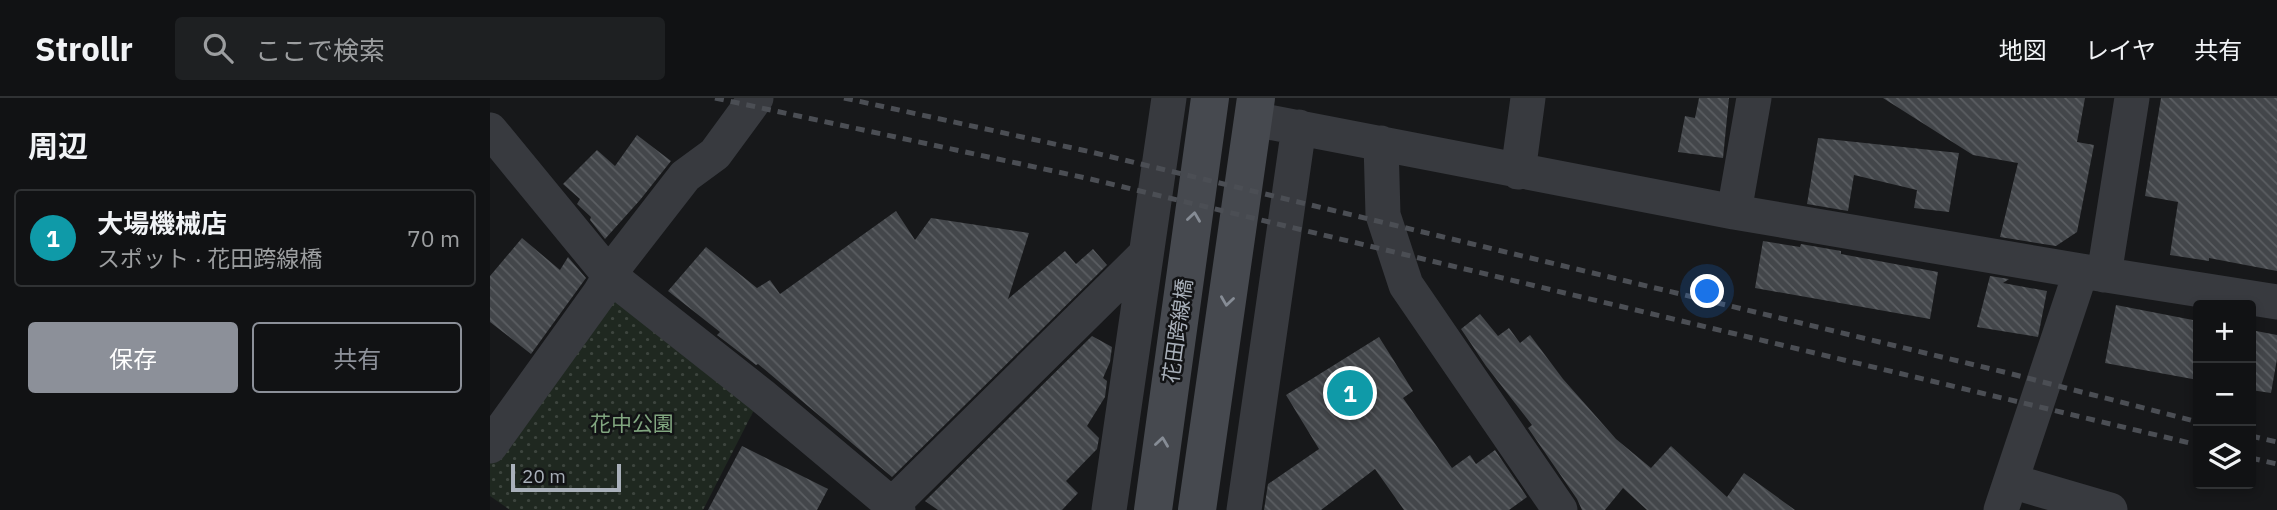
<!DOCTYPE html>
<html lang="ja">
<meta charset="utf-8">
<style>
body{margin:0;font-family:"IBM Plex Sans","Noto Sans JP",sans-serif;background:#1e2022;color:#f1f3f6}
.controls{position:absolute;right:21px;bottom:21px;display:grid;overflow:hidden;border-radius:7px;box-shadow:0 4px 10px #0003}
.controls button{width:63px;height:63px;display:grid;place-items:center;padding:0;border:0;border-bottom:2px solid #303234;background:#111214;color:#f1f3f6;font:35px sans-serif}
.scale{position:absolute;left:21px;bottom:18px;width:110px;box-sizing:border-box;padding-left:7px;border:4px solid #a9b0ba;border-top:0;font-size:19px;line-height:24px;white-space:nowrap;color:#a9b0ba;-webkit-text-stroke:5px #121315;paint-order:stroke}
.you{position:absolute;left:1218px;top:194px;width:24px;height:24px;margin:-18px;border:5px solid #fff;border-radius:50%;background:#1a73e8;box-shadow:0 0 0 10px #1a73e833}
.badge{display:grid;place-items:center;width:46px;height:46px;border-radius:50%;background:#8c9099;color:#fff;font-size:23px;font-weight:700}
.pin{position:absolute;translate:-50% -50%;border:4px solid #fff;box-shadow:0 2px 7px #0006}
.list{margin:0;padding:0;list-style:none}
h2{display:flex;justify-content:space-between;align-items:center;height:91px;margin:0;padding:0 28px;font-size:30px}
h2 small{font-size:23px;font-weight:400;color:#9c9ea0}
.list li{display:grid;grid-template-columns:46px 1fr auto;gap:21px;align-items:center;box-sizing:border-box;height:98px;margin:0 14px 14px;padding:0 14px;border:2px solid #303234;border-radius:7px}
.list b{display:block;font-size:26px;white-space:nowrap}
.list p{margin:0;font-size:23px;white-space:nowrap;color:#9c9ea0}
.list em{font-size:23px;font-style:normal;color:#9c9ea0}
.actions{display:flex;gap:14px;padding:21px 28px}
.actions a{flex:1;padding:16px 0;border:2px solid #8c9099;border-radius:7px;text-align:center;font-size:24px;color:#8c9099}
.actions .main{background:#8c9099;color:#fff}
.icon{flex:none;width:38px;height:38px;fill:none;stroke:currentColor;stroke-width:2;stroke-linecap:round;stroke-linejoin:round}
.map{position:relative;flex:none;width:1787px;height:412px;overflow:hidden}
header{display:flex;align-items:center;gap:42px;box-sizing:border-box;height:98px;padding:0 35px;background:#111214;border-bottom:2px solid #303234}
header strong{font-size:33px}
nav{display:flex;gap:38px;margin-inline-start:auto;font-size:24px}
.search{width:490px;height:63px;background:#1e2022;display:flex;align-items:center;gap:18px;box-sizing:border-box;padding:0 24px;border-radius:7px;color:#9c9ea0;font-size:26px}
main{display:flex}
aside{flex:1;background:#111214}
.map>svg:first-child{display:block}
</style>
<header>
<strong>Strollr</strong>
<div class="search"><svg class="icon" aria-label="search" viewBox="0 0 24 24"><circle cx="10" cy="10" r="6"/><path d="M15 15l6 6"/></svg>ここで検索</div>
<nav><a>地図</a><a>レイヤ</a><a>共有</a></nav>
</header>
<main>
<aside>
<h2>周辺<small></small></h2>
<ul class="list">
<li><span class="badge" style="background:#0f9aa8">1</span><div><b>大場機械店</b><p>スポット · 花田跨線橋</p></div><em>70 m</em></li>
</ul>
<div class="actions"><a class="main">保存</a><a>共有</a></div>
</aside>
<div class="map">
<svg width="1787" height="412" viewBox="0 0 1787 412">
<defs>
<pattern id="grass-dots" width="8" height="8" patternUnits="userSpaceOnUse" patternTransform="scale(1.75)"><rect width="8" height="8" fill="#1f2820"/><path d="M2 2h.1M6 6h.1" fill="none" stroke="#3d453e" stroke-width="1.8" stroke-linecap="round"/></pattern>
<pattern id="building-back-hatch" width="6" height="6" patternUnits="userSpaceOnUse" patternTransform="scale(1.75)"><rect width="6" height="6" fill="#43464a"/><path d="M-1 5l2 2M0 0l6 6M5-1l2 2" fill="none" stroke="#5b5e62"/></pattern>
</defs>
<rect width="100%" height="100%" fill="#17181a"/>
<path fill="url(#grass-dots)" d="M125 202 264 312 213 412H20L0 398V365Z"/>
<path fill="url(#building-back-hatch)" d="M1209 0H1239L1233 60 1188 54 1195 18 1205 20Z
M1393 0H1595L1587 44 1604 47 1587 134 1566 148 1510 139 1528 65 1483 57Z
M1671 0H1787V173L1719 160V163L1680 157 1688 104 1655 98Z
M147 37 181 63 150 102 115 141 100 122 101 119 87 106 90 101 73 86 107 52 125 68Z
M1328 40 1469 55 1459 114 1424 110 1427 92 1364 77 1358 113 1317 106Z
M406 113 425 142 441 120 539 135 518 201 575 153 586 166 603 151 617 167 402 379 268 266 266 267 227 237 230 234 178 193 216 149 267 190 280 182 290 196Z
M32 140 70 172 78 159 96 180 41 256 0 224V178Z
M1273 143 1310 149 1311 146 1351 153V156L1448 174 1440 221 1265 190Z
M1500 178 1519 181 1513 185 1557 193 1548 239 1487 229Z
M1626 207 1708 223V282L1615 265Z
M990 216 1008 238 1019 230 1030 245 1040 237 1073 281 1126 341 1161 370 1181 348 1237 399 1254 375 1305 412H1157L1133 390 1115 412H1092L1087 401 1038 330 1042 327 996 268 971 231Z
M1761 232 1787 237V261L1781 295 1761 292Z
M602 238 622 249 620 264 613 280 617 283 615 299 597 328 609 340 607 351 576 383 588 395 572 412H448L435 403Z
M889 239 923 293 913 300 962 370 980 357 986 366 1005 352 1037 399 1019 412H914L885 371 831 412H774L778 386 829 351 796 297Z
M252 348 338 391 327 412H218Z"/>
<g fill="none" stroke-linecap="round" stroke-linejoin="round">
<path stroke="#383a3f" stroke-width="35" d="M763 21 1244 114 1591 173 1787 204
M0 32 120 178 271 297 408 412
M891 45 893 117 916 187 1070 412
M1028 74 1038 0
M1244 114 1264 0
M1614 177 1642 0
M0 348 110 195 129 163 195 78 225 56 266 0
M1521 383 1620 412
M402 407 656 156
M619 412 679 0
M754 412 809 29
M1511 412 1591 173"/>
<path stroke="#46494f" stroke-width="38" d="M663 412 720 0
M707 412 766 0"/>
<path stroke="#4b4e54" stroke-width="5" stroke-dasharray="9 7" stroke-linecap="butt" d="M225 0 596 80 1708 347
M354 0 601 54 1518 275 1708 324
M1761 338 1787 344
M1761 360 1787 366"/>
</g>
<defs><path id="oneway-chevron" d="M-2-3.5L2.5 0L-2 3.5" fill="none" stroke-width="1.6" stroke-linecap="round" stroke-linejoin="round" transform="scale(1.75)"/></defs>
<g stroke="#868c95">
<use href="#oneway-chevron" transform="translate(704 119) rotate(-82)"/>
<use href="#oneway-chevron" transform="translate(737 203) rotate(98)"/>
<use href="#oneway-chevron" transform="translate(672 344) rotate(-82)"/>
</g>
<g text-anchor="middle" stroke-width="5" stroke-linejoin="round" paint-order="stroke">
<g font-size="21" fill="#a9b0ba" stroke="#121315">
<text transform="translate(688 233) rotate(-82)" y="7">花田跨線橋</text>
</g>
<g font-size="21" fill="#81a680" stroke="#121315">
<text x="142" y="333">花中公園</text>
</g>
</g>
</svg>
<div class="controls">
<button>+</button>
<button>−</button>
<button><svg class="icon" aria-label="layers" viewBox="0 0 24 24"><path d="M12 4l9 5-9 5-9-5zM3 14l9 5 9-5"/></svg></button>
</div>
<div class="scale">20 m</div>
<div class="you"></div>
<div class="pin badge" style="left:860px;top:295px;background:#0f9aa8">1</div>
</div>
</main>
